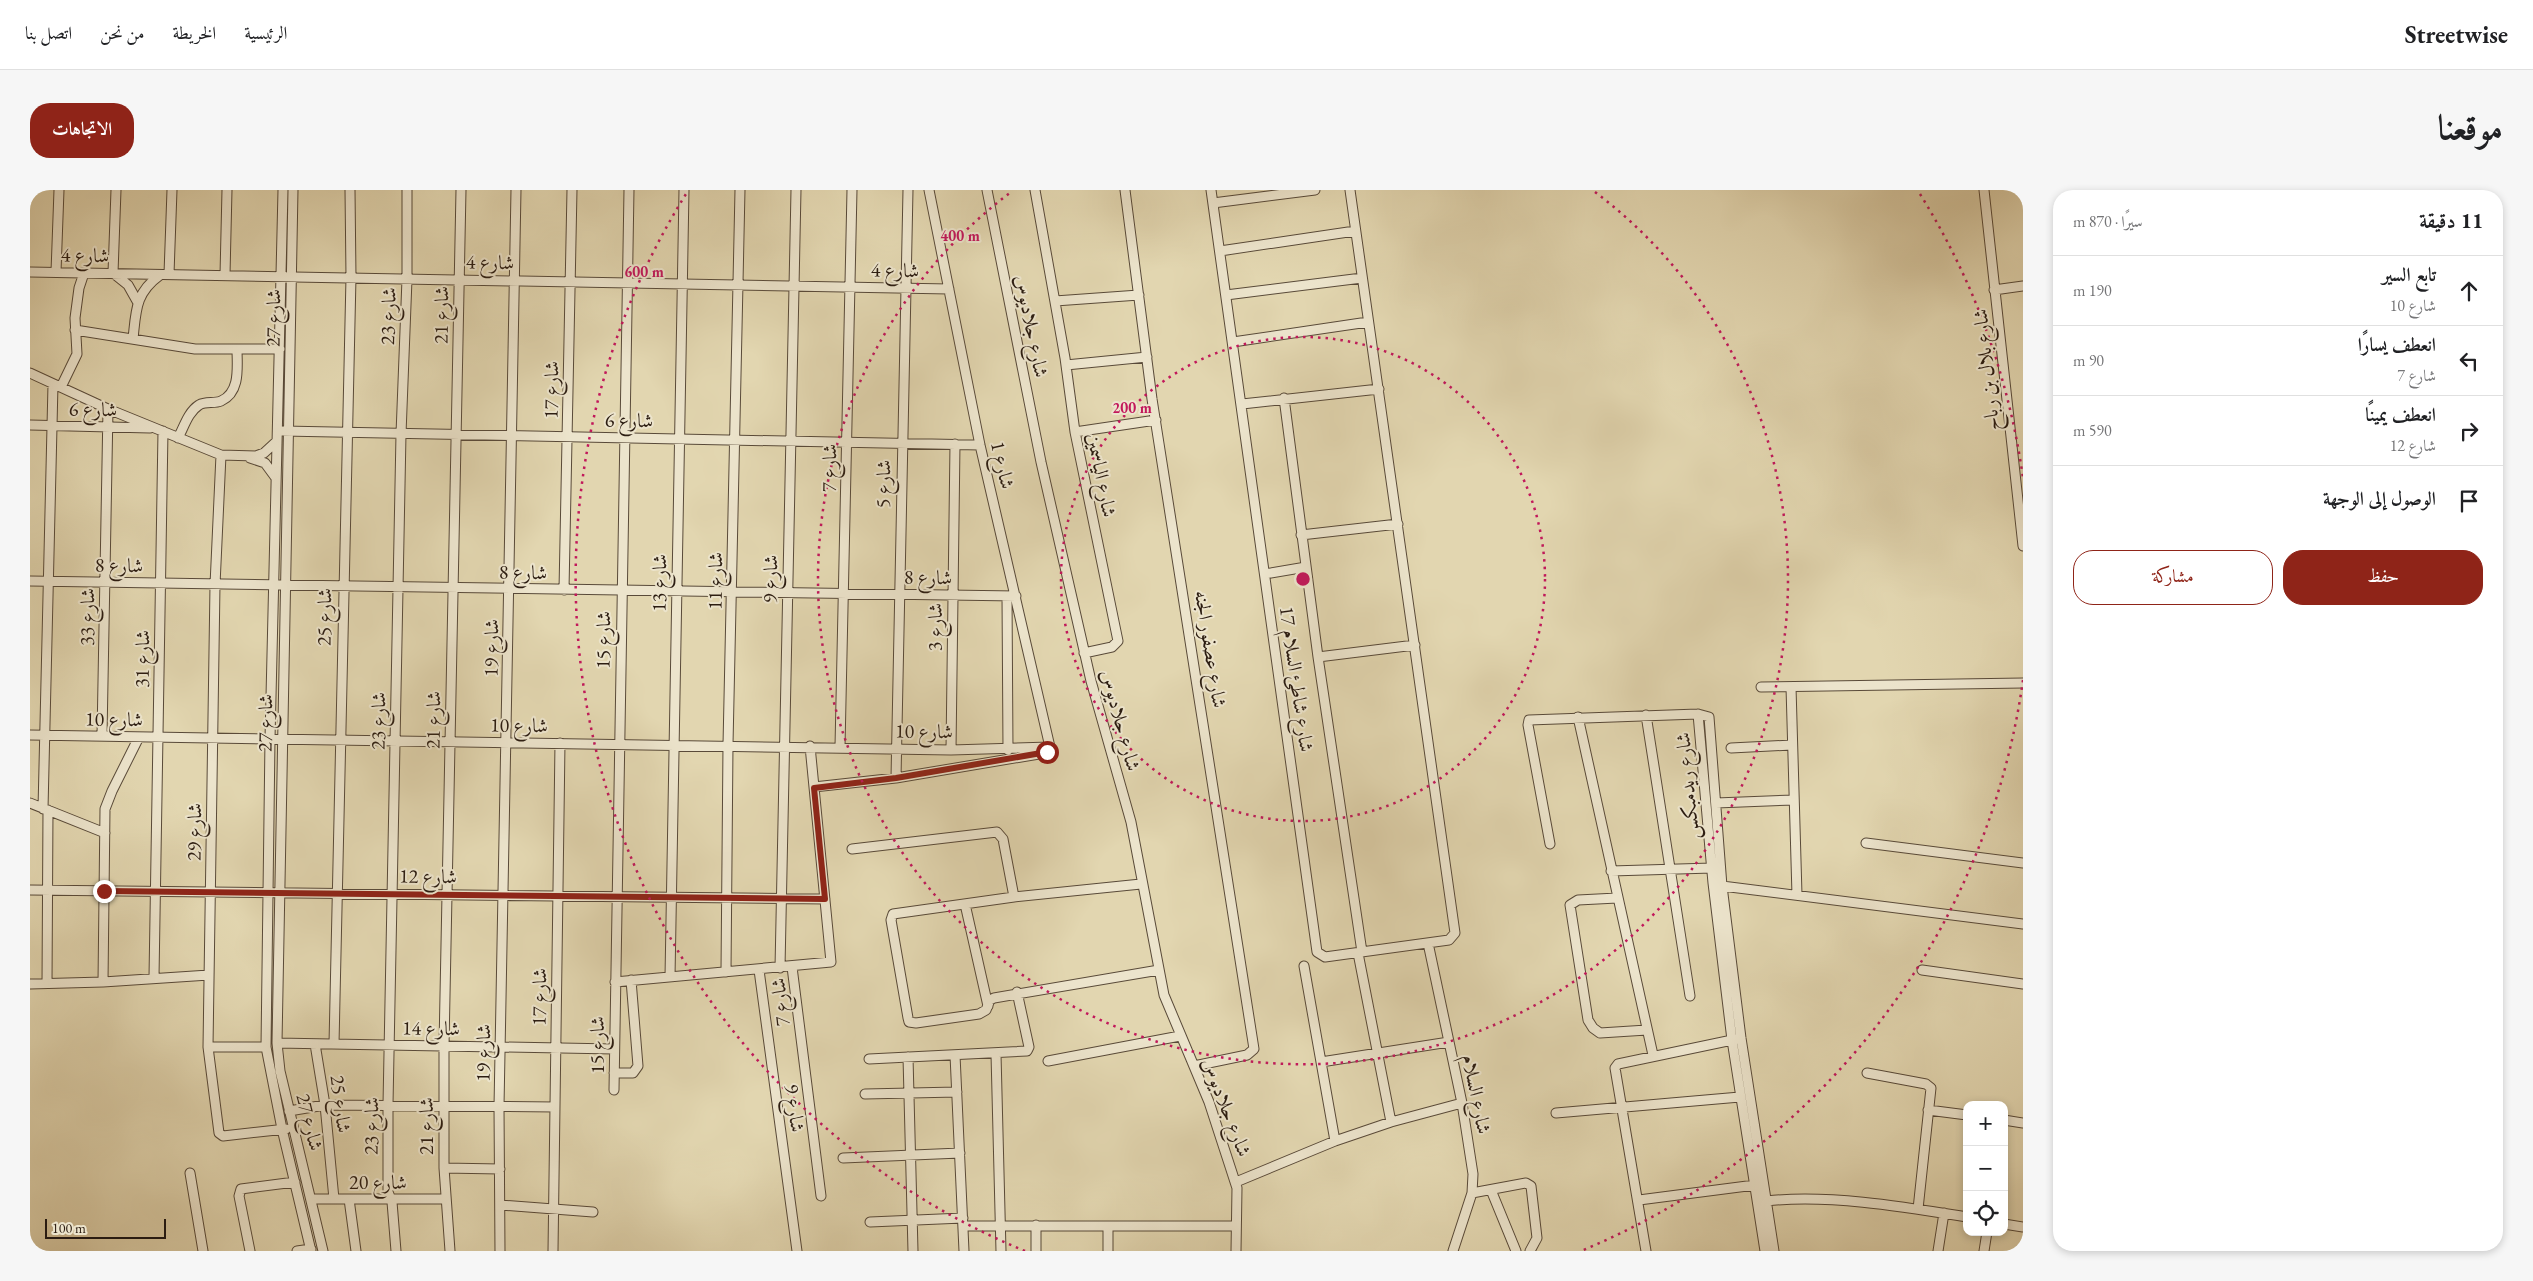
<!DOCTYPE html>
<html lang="ar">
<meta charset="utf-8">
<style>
body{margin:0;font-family:"EB Garamond",Amiri,serif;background:#f6f6f6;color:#202124;direction:rtl}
.controls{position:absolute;right:15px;bottom:15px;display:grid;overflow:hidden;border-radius:10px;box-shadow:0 2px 8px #0003}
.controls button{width:45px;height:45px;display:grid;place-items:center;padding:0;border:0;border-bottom:1px solid #e0e0e0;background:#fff;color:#202124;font:25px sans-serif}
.scale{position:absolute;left:15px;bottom:12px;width:121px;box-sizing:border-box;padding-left:5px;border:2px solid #2b1c11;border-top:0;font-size:14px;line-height:18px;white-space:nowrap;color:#2b1c11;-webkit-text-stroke:4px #ece4cc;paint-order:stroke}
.stop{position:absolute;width:15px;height:15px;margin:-11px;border:4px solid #8f2418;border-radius:50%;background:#fff}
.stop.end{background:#8f2418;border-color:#fff;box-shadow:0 1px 5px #0008}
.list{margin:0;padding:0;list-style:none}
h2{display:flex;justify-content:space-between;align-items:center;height:65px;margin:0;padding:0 20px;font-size:21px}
h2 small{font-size:16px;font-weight:400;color:#757577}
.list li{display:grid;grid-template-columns:32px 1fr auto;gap:15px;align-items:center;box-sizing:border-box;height:70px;padding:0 20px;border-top:1px solid #e0e0e0}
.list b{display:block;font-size:19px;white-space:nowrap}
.list p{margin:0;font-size:16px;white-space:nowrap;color:#757577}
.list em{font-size:16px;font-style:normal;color:#757577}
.actions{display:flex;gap:10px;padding:15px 20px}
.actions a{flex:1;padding:11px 0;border:1px solid #8f2418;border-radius:20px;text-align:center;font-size:18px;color:#8f2418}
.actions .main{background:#8f2418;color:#fff}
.icon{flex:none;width:28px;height:28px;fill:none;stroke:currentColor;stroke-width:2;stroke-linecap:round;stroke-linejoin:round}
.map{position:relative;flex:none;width:1993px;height:1061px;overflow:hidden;direction:ltr;border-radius:20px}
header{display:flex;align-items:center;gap:30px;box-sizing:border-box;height:70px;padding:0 25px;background:#fff;border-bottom:1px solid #e0e0e0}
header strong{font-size:24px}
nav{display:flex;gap:28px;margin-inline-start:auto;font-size:18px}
.intro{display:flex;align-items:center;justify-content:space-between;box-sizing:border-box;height:120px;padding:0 30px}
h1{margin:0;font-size:35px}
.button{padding:12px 22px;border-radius:20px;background:#8f2418;color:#fff;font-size:18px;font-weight:700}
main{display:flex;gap:30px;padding:0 30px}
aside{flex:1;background:#fff;border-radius:20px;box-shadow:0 2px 8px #0003}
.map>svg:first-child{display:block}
</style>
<header>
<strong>Streetwise</strong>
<nav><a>الرئيسية</a><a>الخريطة</a><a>من نحن</a><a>اتصل بنا</a></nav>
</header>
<div class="intro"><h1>موقعنا</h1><a class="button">الاتجاهات</a></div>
<main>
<aside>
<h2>11 دقيقة<small>سيرًا · 870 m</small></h2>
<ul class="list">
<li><svg class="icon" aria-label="ahead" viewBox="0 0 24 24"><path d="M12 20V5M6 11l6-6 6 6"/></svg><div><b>تابع السير</b><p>شارع 10</p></div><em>190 m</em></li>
<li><svg class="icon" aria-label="left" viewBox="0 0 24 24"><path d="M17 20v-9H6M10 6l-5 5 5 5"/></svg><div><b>انعطف يسارًا</b><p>شارع 7</p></div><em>90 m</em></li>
<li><svg class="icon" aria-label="right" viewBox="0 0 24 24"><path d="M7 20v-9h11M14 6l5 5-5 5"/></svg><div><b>انعطف يمينًا</b><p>شارع 12</p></div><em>590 m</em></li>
<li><svg class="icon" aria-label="arrive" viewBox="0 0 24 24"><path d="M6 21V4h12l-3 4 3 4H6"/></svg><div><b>الوصول إلى الوجهة</b></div></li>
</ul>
<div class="actions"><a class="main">حفظ</a><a>مشاركة</a></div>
</aside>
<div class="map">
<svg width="1993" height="1061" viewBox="0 0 1993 1061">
<rect width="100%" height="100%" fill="#e2d6b0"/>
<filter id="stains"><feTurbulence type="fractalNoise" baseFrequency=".004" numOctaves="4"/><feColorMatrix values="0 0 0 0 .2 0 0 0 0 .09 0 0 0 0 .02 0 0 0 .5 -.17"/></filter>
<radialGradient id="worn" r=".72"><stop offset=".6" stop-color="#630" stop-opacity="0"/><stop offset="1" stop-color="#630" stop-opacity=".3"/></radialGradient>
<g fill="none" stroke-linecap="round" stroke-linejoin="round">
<defs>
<path id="minor" d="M86 0 83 83 98 95 107 111
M253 0 240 549 236 857 252 939 281 1061
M263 0 247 853 250 881 293 1061
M899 0 950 255 1020 557
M957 0 1011 272 1061 491 1101 632 1134 805 1179 912 1207 998 1206 1061
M1005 0 1035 168 1045 242 1088 451 1082 457 1054 463
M1095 0 1122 209 1224 859 1217 865 1164 876
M1181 0 1287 762 1295 767 1419 750 1425 743 1320 0
M1954 0 1993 356
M1183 13 1285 0
M1190 61 1325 41
M0 82 919 99
M26 82 29 0
M139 84 142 0
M195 85 197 0
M1964 100 1993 96
M1196 105 1332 88
M1025 111 1109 105
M45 140 165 159H250
M103 149C106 121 105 103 130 85
M1203 152 1338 132
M1036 175 1117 167
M0 183 78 219 191 265 226 266 234 263 247 251
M31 197 47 164 45 128 49 98 54 83
M1254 208 1288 467 1332 762
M1212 214 1349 199
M0 235 120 238
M253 241 950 255
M1045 242 1126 230
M148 248C154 237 158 222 169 215 176 211 184 214 191 211 211 202 207 176 207 159
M191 265 185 395 178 857 189 943 193 946 256 939
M220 268 235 273 246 288
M1271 345 1368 334
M1235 384 1276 377
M0 391 986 406
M534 400 542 0
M977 406 978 560
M1288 467 1385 455
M1731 497 1993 493
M1761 497 1767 705
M1668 524 1683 693 1702 850 1735 1061
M1616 525 1660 806
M1548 527 1623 865
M0 545 921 560 1020 557
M72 546 78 219
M810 557 822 0
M1701 558 1762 555
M921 560 925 254
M866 588 878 0
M784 597 866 588 1015 563
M0 613 75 643
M1686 613 1764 610
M13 619 23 194
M1836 653 1993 673
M1520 654 1498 535 1499 530 1668 524 1679 527 1692 696 1711 848 1744 1061
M822 659 967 642 973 649 984 707
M1581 681 1682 678
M1111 694 984 707 863 724 861 730 878 828 879 832 886 833 949 824 956 820 960 810 964 808 1129 780
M1692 696 1993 734
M0 700 795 709
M1587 708 1548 710 1540 715 1558 830 1563 838 1570 843 1617 840
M935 714 958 816
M1398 753 1432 913 1443 984 1442 1003 1423 1061
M1328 763 1361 932
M1274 776 1305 951
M762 777 791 1006
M750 778 766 0
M729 780 767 1061
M1892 780 1993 794
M696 782 698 555 710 0
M124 787 133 241
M640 787 654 0
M73 792 75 619 82 601 109 547
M585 792 801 772 780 556
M17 793 18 620
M0 794 73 792 179 785
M247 853 584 859
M285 854 295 915 304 1009
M304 854 321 87 320 0
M178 857H236
M966 864 971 1061
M925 865 934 1061
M878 867 883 1061
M839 869 997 861 999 857 987 802
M1018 871 1150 846
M1291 872 1419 852
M584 883H603L608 876 601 790
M1837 883 1896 894 1901 898 1888 1019
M584 900 599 0
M835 904 927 902
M1898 920 1937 925
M259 921 295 915 525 917
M1526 923 1710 907
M1974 930 1993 933
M813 968 930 963
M414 978 470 979
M160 983 173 1061
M1206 992 1305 951 1361 932 1432 913
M1461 1000 1486 1061
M1442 1003 1496 993 1501 996 1507 1048 1500 1061
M281 1009H415
M319 1009 326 1061
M1609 1010 1725 995
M1737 1011C1799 1004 1875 1017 1937 1027
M470 1015 563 1022
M840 1032 933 1028
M1974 1034 1993 1037
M1006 1035V1061
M933 1036H1205
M1078 1036V1061
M220 1061 209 1006 211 999 265 992
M267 1061 281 1059
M366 1061 362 1012 358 1002V915L371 244 377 89V0
M420 1061 414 978V856L431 0
M470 1061 469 917 486 0
M523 1061 530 553
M1616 1061 1585 878 1588 874 1707 849
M1908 1061 1914 1023
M1954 1061 1957 1042"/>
</defs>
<use href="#minor" stroke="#594a39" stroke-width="11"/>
<use href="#minor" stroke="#ece4cc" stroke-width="9"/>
</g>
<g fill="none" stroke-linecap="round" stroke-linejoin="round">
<path stroke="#8f2418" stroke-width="6" d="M74 701 795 709 784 598 866 588 1017 562"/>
</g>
<g fill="none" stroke="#c2185b" stroke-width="2.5" stroke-dasharray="2.5 5">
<circle cx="1273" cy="389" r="242"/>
<path d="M1565 2A485 485 0 1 1 981 2"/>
<path d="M1993 490A727 727 0 0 1 1551 1061M995 1061A727 727 0 0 1 656 4M1890 4A727 727 0 0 1 1993 288"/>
</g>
<g text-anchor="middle" stroke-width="4" stroke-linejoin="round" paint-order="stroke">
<g font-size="20" fill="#2b1c11" stroke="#ece4cc">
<text transform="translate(55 65) rotate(1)" y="7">شارع 4</text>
<text transform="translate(460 72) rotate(1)" y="7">شارع 4</text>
<text transform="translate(865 80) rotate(1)" y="7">شارع 4</text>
<text transform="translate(411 125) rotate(-89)" y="7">شارع 21</text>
<text transform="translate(358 126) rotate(-88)" y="7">شارع 23</text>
<text transform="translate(243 128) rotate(-89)" y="7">شارع 27</text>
<text transform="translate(1002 136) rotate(79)" y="7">شارع جلاديوس</text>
<text transform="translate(1956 180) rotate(-96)" y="7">شارع بلال بن رباح</text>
<text transform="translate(521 200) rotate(-89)" y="7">شارع 17</text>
<text transform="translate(63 219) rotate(1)" y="7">شارع 6</text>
<text transform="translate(599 230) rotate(1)" y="7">شارع 6</text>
<text transform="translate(973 275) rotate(77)" y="7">شارع 1</text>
<text transform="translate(799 278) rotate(-89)" y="7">شارع 7</text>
<text transform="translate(1072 285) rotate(79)" y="7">شارع الياسمين</text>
<text transform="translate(853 294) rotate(-89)" y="7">شارع 5</text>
<text transform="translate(89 375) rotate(1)" y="7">شارع 8</text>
<text transform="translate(493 382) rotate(1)" y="7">شارع 8</text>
<text transform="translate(898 387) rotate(1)" y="7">شارع 8</text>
<text transform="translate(740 389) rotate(-89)" y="7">شارع 9</text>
<text transform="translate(685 391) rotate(-89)" y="7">شارع 11</text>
<text transform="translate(629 393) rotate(-89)" y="7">شارع 13</text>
<text transform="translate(57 427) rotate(-89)" y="7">شارع 33</text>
<text transform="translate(294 427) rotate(-89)" y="7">شارع 25</text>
<text transform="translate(905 437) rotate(-90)" y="7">شارع 3</text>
<text transform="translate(573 450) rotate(-89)" y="7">شارع 15</text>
<text transform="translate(461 458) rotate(-89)" y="7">شارع 19</text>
<text transform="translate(1181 459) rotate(81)" y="7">شارع عصفور الجنه</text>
<text transform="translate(112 469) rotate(-89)" y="7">شارع 31</text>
<text transform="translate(1267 489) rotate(82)" y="7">شارع شاطئ السلام 17</text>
<text transform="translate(84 529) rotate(1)" y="7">شارع 10</text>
<text transform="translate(403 530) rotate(-89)" y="7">شارع 21</text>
<text transform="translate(1091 530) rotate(75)" y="7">شارع جلاديوس</text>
<text transform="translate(348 531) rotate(-89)" y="7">شارع 23</text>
<text transform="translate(235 533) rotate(-89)" y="7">شارع 27</text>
<text transform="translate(489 535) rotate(1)" y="7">شارع 10</text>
<text transform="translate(894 541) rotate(1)" y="7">شارع 10</text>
<text transform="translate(1657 596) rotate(-95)" y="7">شارع ريدمبكس</text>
<text transform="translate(164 642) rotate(-89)" y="7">شارع 29</text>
<text transform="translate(398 686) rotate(1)" y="7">شارع 12</text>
<text transform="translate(509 807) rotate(-89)" y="7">شارع 17</text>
<text transform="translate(750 812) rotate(-96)" y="7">شارع 7</text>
<text transform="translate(401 838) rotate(1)" y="7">شارع 14</text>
<text transform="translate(567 855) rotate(-90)" y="7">شارع 15</text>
<text transform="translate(453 863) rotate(-89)" y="7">شارع 19</text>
<text transform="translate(1447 904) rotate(79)" y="7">شارع السلام</text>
<text transform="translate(311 914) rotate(83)" y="7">شارع 25</text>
<text transform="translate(1197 917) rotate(69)" y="7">شارع جلاديوس</text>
<text transform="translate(765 918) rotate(82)" y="7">شارع 9</text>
<text transform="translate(280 932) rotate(76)" y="7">شارع 27</text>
<text transform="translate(341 936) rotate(-89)" y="7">شارع 23</text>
<text transform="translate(396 936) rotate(-90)" y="7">شارع 21</text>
<text x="348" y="999">شارع 20</text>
</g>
</g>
<circle cx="1273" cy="389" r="8" fill="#c2185b" stroke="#ece4cc" stroke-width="2.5"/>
<g font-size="15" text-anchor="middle" font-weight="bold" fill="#c2185b" stroke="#ece4cc" stroke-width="4" stroke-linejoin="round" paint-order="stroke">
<text x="930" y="51">400 m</text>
<text x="614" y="87">600 m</text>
<text x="1102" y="223">200 m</text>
</g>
<rect width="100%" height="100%" filter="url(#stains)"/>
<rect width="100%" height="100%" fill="url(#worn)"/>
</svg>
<div class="controls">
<button>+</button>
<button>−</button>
<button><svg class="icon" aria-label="locate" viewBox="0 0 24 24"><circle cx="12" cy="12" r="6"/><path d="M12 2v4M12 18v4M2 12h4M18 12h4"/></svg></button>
</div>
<div class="scale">100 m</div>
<div class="stop" style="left:1017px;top:562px"></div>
<div class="stop end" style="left:74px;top:701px"></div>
</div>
</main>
